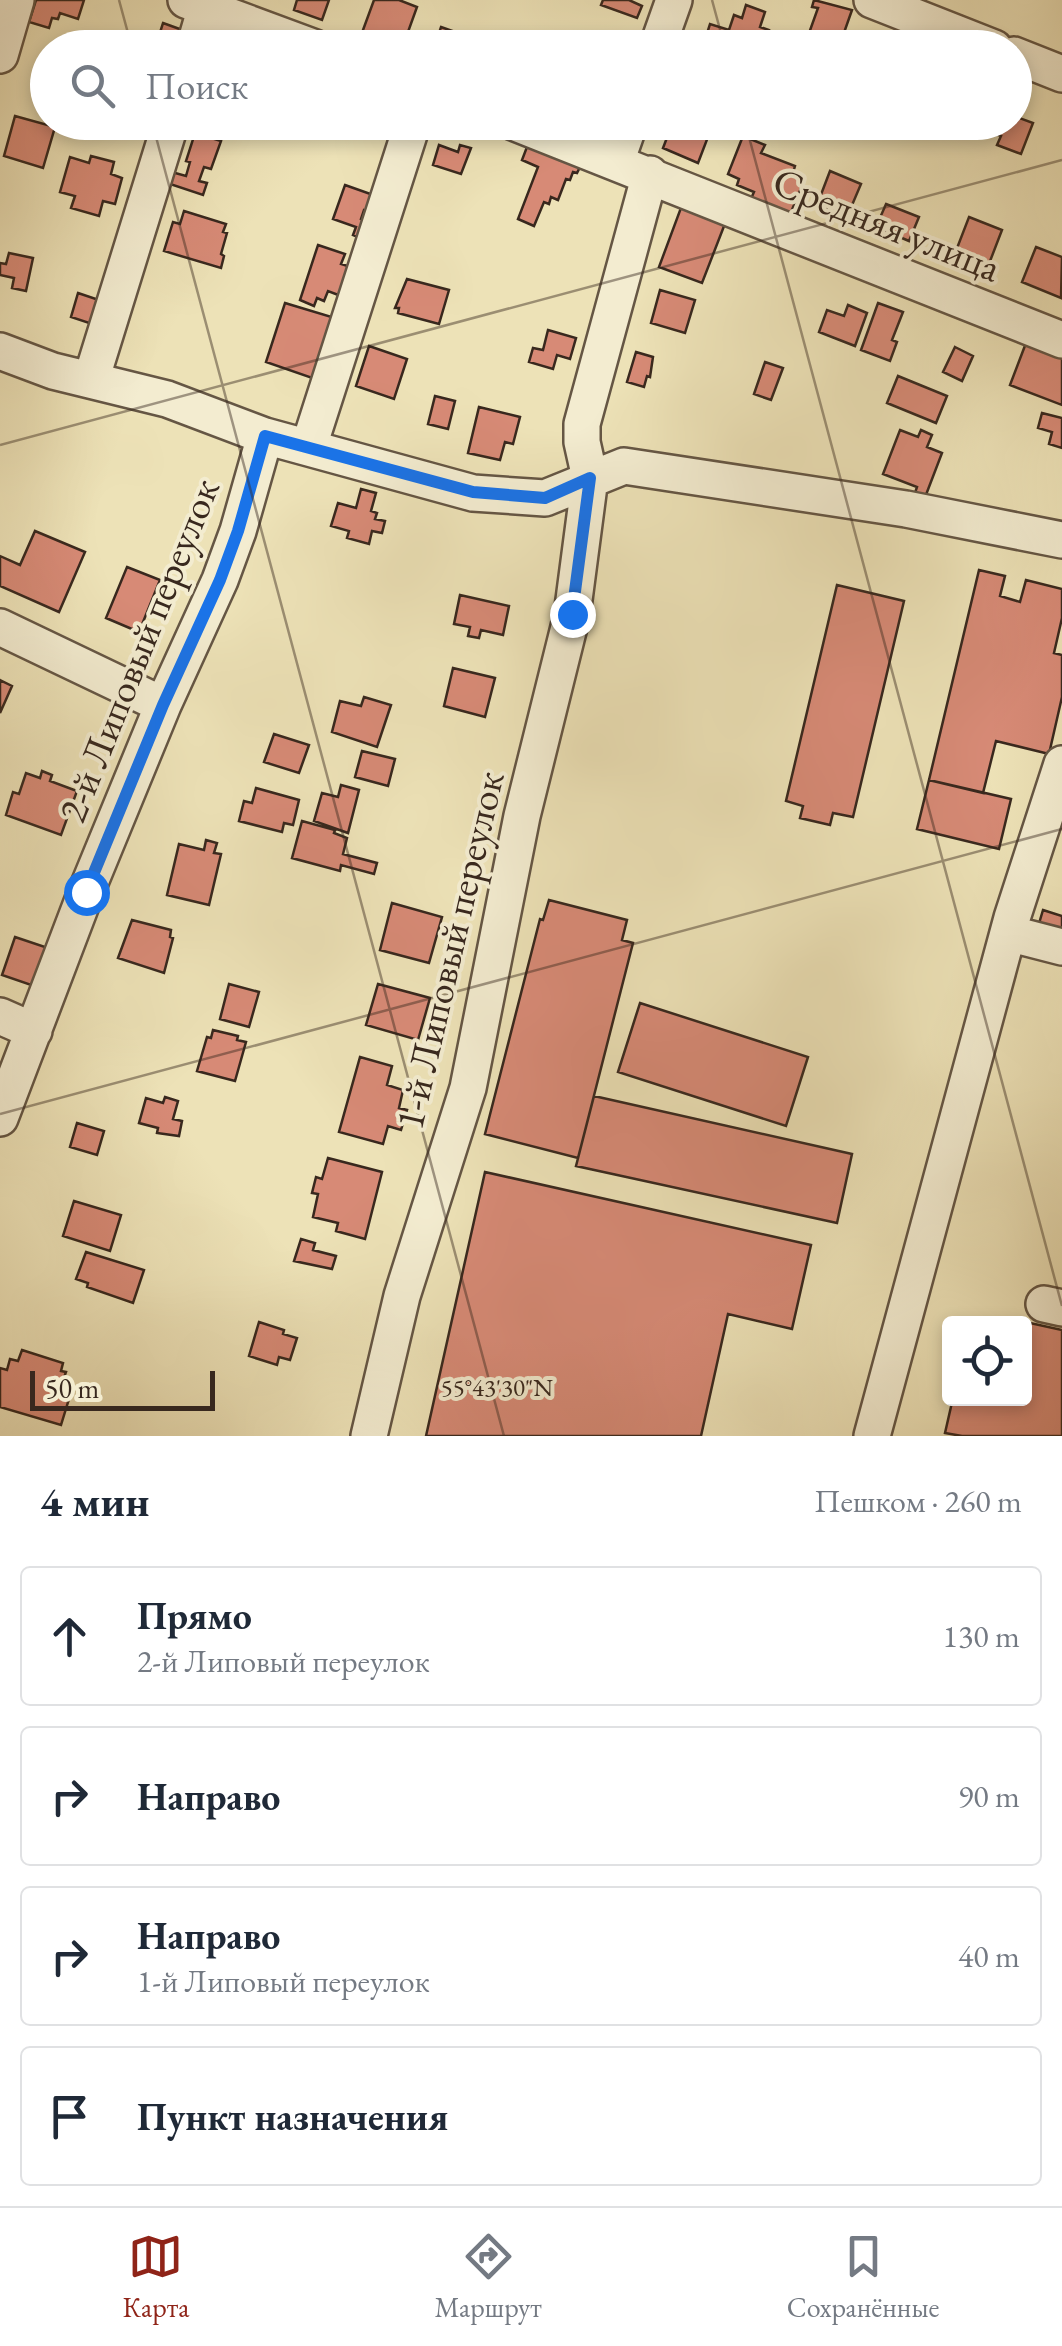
<!DOCTYPE html>
<html lang="ru">
<meta charset="utf-8">
<style>
body{margin:0;font-family:"EB Garamond",serif;background:#f6f6f7;color:#1f2937}
.controls{position:absolute;right:30px;bottom:30px;display:grid;overflow:hidden;border-radius:10px;box-shadow:0 5px 15px #0003}
.controls button{width:90px;height:90px;display:grid;place-items:center;padding:0;border:0;border-bottom:2px solid #e0e1e3;background:#fff;color:#1f2937;font:50px sans-serif}
.scale{position:absolute;left:30px;bottom:25px;width:185px;box-sizing:border-box;padding-left:10px;border:5px solid #38281e;border-top:0;font-size:28px;line-height:35px;white-space:nowrap;color:#38281e;-webkit-text-stroke:8px #f3ecd0;paint-order:stroke}
.stop{position:absolute;width:30px;height:30px;margin:-22px;border:8px solid #1a73e8;border-radius:50%;background:#fff}
.stop.end{background:#1a73e8;border-color:#fff;box-shadow:0 2px 10px #0008}
.list{margin:0;padding:0;list-style:none}
h2{display:flex;justify-content:space-between;align-items:center;height:130px;margin:0;padding:0 40px;font-size:42px}
h2 small{font-size:32px;font-weight:400;color:#747a83}
.list li{display:grid;grid-template-columns:65px 1fr auto;gap:30px;align-items:center;box-sizing:border-box;height:140px;margin:0 20px 20px;padding:0 20px;border:2px solid #e0e1e3;border-radius:10px}
.list b{display:block;font-size:38px;white-space:nowrap}
.list p{margin:0;font-size:32px;white-space:nowrap;color:#747a83}
.list em{font-size:32px;font-style:normal;color:#747a83}
.icon{flex:none;width:55px;height:55px;fill:none;stroke:currentColor;stroke-width:2;stroke-linecap:round;stroke-linejoin:round}
.map{position:relative;flex:none;width:1062px;height:1436px;overflow:hidden}
.search{position:absolute;background:#fff;box-shadow:0 5px 15px #0003;left:30px;right:30px;top:30px;height:110px;display:flex;align-items:center;gap:25px;box-sizing:border-box;padding:0 35px;border-radius:55px;color:#747a83;font-size:38px}
.sheet{height:770px;background:#fff}
nav{display:flex;justify-content:space-around;align-items:center;box-sizing:border-box;height:140px;border-top:2px solid #e0e1e3;background:#fff;font-size:28px;color:#747a83}
nav a{display:grid;justify-items:center;gap:5px}
nav .on{color:#8f2418}
.map>svg:first-child{display:block}
</style>
<div class="map">
<svg width="1062" height="1436" viewBox="0 0 1062 1436">
<rect width="100%" height="100%" fill="#ede2b7"/>
<filter id="stains"><feTurbulence type="fractalNoise" baseFrequency=".002" numOctaves="4"/><feColorMatrix values="0 0 0 0 .2 0 0 0 0 .09 0 0 0 0 .02 0 0 0 .5 -.17"/></filter>
<radialGradient id="worn" r=".72"><stop offset=".6" stop-color="#630" stop-opacity="0"/><stop offset="1" stop-color="#630" stop-opacity=".3"/></radialGradient>
<path fill="#d78a76" stroke="#38281e" stroke-width="2.5" d="M36 0H84L78 19 60 13 58 19 52 18 49 28 29 22Z
M297 0H329L322 20 294 10Z
M374 0H399L417 7 404 43 415 48H389L392 40 363 30Z
M603 0H629L642 6 637 18 601 5Z
M814 0 852 10 839 47 808 36 818 8 812 7Z
M746 5 765 12 760 27 769 30 764 48H696L698 41 704 43 710 24 729 30 734 15 742 18Z
M163 23 188 32 180 48H155Z
M441 27 478 40 476 48H434Z
M15 116 55 127 43 168 4 156Z
M1014 116 1033 123 1021 154 997 145 1001 136 986 130 989 122H1014Z
M363 122H400L394 138 361 127Z
M673 122H694L711 129 698 163 663 148Z
M195 133 221 141 211 169 204 167 199 181 207 183 203 195 164 182 168 171 186 176 190 162 186 161Z
M743 136 765 145 761 153 795 166 792 176 804 181 789 217 750 201 754 192 737 185 739 179 728 174Z
M530 139 581 165 577 173 573 172 570 180 566 179 558 200 551 197 549 204 544 202 534 226 518 219 538 167 522 160Z
M439 145 458 152 460 145 471 148 461 174 433 165Z
M91 156 114 162 111 174 122 178 115 204 103 201 99 216 71 208 75 196 60 192 70 157 89 163Z
M830 171 861 184 847 217 817 205Z
M345 185 379 197 373 213 364 210 361 219 369 222 363 239 353 235 356 227 333 219Z
M685 197 726 221 702 283 659 267Z
M886 204 919 217 909 241 876 227Z
M184 211 226 224 223 232 227 233 221 254 224 256 221 268 164 251 173 222 180 224Z
M969 217 1002 230 987 269 954 256Z
M318 245 345 254 341 264 351 267 341 296 328 291 324 301 317 298 314 306 300 300Z
M1036 247 1062 257 1061 298 1022 282Z
M9 253 33 258 26 291 12 288 14 278 0 275V263L6 264Z
M407 279 449 290 439 324 398 313 399 308H395Z
M660 290 695 300 685 333 651 323Z
M78 293 102 301 95 325 71 317Z
M285 303 335 318 315 379 266 362Z
M878 303 903 312 892 340 897 342 890 361 861 350Z
M848 305 867 313 855 346 819 332 827 310 844 316Z
M548 330 576 338 570 359 557 355 553 369 529 362 533 348 543 350Z
M1026 343 1062 358V405L1010 385Z
M369 346 407 359 394 399 356 386Z
M955 347 973 356 962 381 943 372Z
M636 352 653 357 650 377 647 376 644 387 627 382Z
M765 362 783 368 771 400 754 394Z
M898 376 947 396 936 423 887 403Z
M435 396 455 401 448 429 428 424Z
M479 407 520 417 513 444 505 442 500 460 468 453Z
M1042 413 1062 418V448L1049 444 1052 432 1038 428Z
M900 430 918 437 921 430 932 435 927 447 942 453 924 500 914 496 917 487 883 474Z
M361 489 376 493 371 511 377 513 375 519 385 521 382 533 372 531 369 544 347 538 349 531 331 526 338 503 356 508Z
M35 531 85 552 59 612 0 586V556L20 565Z
M127 567 160 580 139 632 106 618Z
M979 570 1005 576 1000 596 1020 602 1026 580 1062 589V618L1054 653 1062 655V697L1049 754 996 741 983 793 929 780Z
M837 585 904 601 853 817 833 813 830 825 800 818 803 806 786 801Z
M460 595 509 606 503 635 481 630 479 638 468 636 470 627 454 624Z
M453 668 495 678 485 717 444 706Z
M0 680 12 686 0 713Z
M364 697 391 705 377 747 332 732 340 701 361 706Z
M274 734 309 745 299 773 264 762Z
M362 751 395 759 388 786 355 777Z
M42 771 52 775 50 781 77 791 61 835 6 815 13 792 19 794 26 773 40 778Z
M929 780 1011 799 999 849 917 829Z
M341 785 359 790 348 833 314 821 322 793 338 797Z
M256 788 299 800 293 825 284 823 282 832 239 821 244 801 252 803Z
M302 821 335 830 334 833 347 838 343 854 377 863 374 874 341 865 340 871 292 858Z
M206 840 217 843 214 853 221 854 209 905 167 895 179 844 204 850Z
M549 900 627 920 622 940 633 943 578 1158 485 1134 540 919 543 920Z
M392 903 442 917 429 963 380 950Z
M1043 910 1062 916V935L1038 927Z
M132 920 171 930 170 937 173 938 164 973 118 958Z
M15 937 48 948 34 986 2 975Z
M229 984 259 992 249 1027 220 1019Z
M378 984 430 998 418 1040 366 1025Z
M640 1003 808 1057 786 1126 618 1072Z
M213 1030 238 1036 237 1040 246 1042 235 1081 197 1071 207 1037 211 1038Z
M360 1057 392 1066 387 1085 403 1090 399 1108 407 1110 401 1130 388 1126 383 1144 339 1132Z
M594 1096 852 1154 837 1223 576 1166Z
M165 1097 178 1101 173 1119 182 1121 179 1136 157 1133 158 1128 139 1123 146 1098 163 1103Z
M77 1123 104 1131 97 1155 70 1147Z
M328 1158 382 1172 365 1239 336 1231 338 1223 313 1217 318 1194 312 1193 316 1177 322 1179Z
M485 1172 811 1245 792 1329 728 1314 701 1436H426Z
M74 1201 121 1215 110 1251 63 1236Z
M301 1239 315 1243 313 1250 336 1256 332 1269 294 1261Z
M86 1252 144 1270 133 1303 87 1287 88 1283 76 1279Z
M1021 1321 1062 1330V1436H962L945 1433 953 1398H1024V1324Z
M259 1322 284 1330 283 1334 297 1338 290 1360 279 1357 277 1365 249 1356Z
M22 1350 63 1363 61 1371 66 1372 61 1386 72 1389 61 1425 0 1407V1368L7 1370 10 1359 18 1361Z"/>
<g fill="none" stroke-linecap="round" stroke-linejoin="round">
<defs>
<path id="minor" d="M186 0 315 48
M872 0 994 48
M194 48 206 7
M657 48 674 0
M0 55 16 0
M1014 55 1062 74
M513 122 1062 340
M616 162 630 122
M0 351 53 371 167 399 265 436 473 493 545 498 624 466 906 509 1062 540
M91 380 171 122
M309 446 413 122
M0 627 163 705
M1008 933 1062 947
M0 1016 34 1031
M0 1118 86 892 163 705 220 580 238 531 265 436
M1044 1304 1062 1308
M369 1436 402 1296 468 1088 522 816 572 615 590 478 582 442V424L650 174
M872 1436 1012 918 1062 764"/>
</defs>
<use href="#minor" stroke="#655644" stroke-width="40"/>
<use href="#minor" stroke="#f3ecd0" stroke-width="35"/>
</g>
<g fill="none" stroke-linecap="round" stroke-linejoin="round">
<path stroke="#1a73e8" stroke-width="12" d="M86 892 163 705 220 580 238 531 265 436 473 492 545 498 590 478 572 614"/>
</g>
<path fill="none" stroke="#38281e" stroke-width="2.5" stroke-opacity="0.45" d="M119 0 132 48M712 0 725 48M152 122 504 1436M745 122 1062 1306M0 445 1062 160M0 1114 1062 829"/>
<g text-anchor="middle" stroke-width="8" stroke-linejoin="round" paint-order="stroke">
<g font-size="40" fill="#38281e" stroke="#f3ecd0">
<text transform="translate(887 224) rotate(22)" y="14">Средняя улица</text>
<text transform="translate(138 650) rotate(-68)" y="14">2-й Липовый переулок</text>
<text transform="translate(449 950) rotate(-77)" y="14">1-й Липовый переулок</text>
</g>
</g>
<g font-size="25" text-anchor="middle" fill="#38281e" stroke="#f3ecd0" stroke-width="8" stroke-linejoin="round" paint-order="stroke">
<text x="497" y="1396">55°43'30"N</text>
</g>
<rect width="100%" height="100%" filter="url(#stains)"/>
<rect width="100%" height="100%" fill="url(#worn)"/>
</svg>
<div class="controls">
<button><svg class="icon" aria-label="locate" viewBox="0 0 24 24"><circle cx="12" cy="12" r="6"/><path d="M12 2v4M12 18v4M2 12h4M18 12h4"/></svg></button>
</div>
<div class="scale">50 m</div>
<div class="stop" style="left:86px;top:892px"></div>
<div class="stop end" style="left:572px;top:614px"></div>
<div class="search"><svg class="icon" aria-label="search" viewBox="0 0 24 24"><circle cx="10" cy="10" r="6"/><path d="M15 15l6 6"/></svg>Поиск</div>
</div>
<section class="sheet">
<h2>4 мин<small>Пешком · 260 m</small></h2>
<ul class="list">
<li><svg class="icon" aria-label="ahead" viewBox="0 0 24 24"><path d="M12 20V5M6 11l6-6 6 6"/></svg><div><b>Прямо</b><p>2-й Липовый переулок</p></div><em>130 m</em></li>
<li><svg class="icon" aria-label="right" viewBox="0 0 24 24"><path d="M7 20v-9h11M14 6l5 5-5 5"/></svg><div><b>Направо</b></div><em>90 m</em></li>
<li><svg class="icon" aria-label="right" viewBox="0 0 24 24"><path d="M7 20v-9h11M14 6l5 5-5 5"/></svg><div><b>Направо</b><p>1-й Липовый переулок</p></div><em>40 m</em></li>
<li><svg class="icon" aria-label="arrive" viewBox="0 0 24 24"><path d="M6 21V4h12l-3 4 3 4H6"/></svg><div><b>Пункт назначения</b></div></li>
</ul>
</section>
<nav>
<a class="on"><svg class="icon" aria-label="map" viewBox="0 0 24 24"><path d="M3 6l6-2 6 2 6-2v14l-6 2-6-2-6 2zM9 4v14M15 6v14"/></svg>Карта</a>
<a><svg class="icon" aria-label="directions" viewBox="0 0 24 24"><path d="M12 3l9 9-9 9-9-9zM9 14v-3h6M13 9l2 2-2 2"/></svg>Маршрут</a>
<a><svg class="icon" aria-label="saved" viewBox="0 0 24 24"><path d="M7 4h10v16l-5-4-5 4z"/></svg>Сохранённые</a>
</nav>
